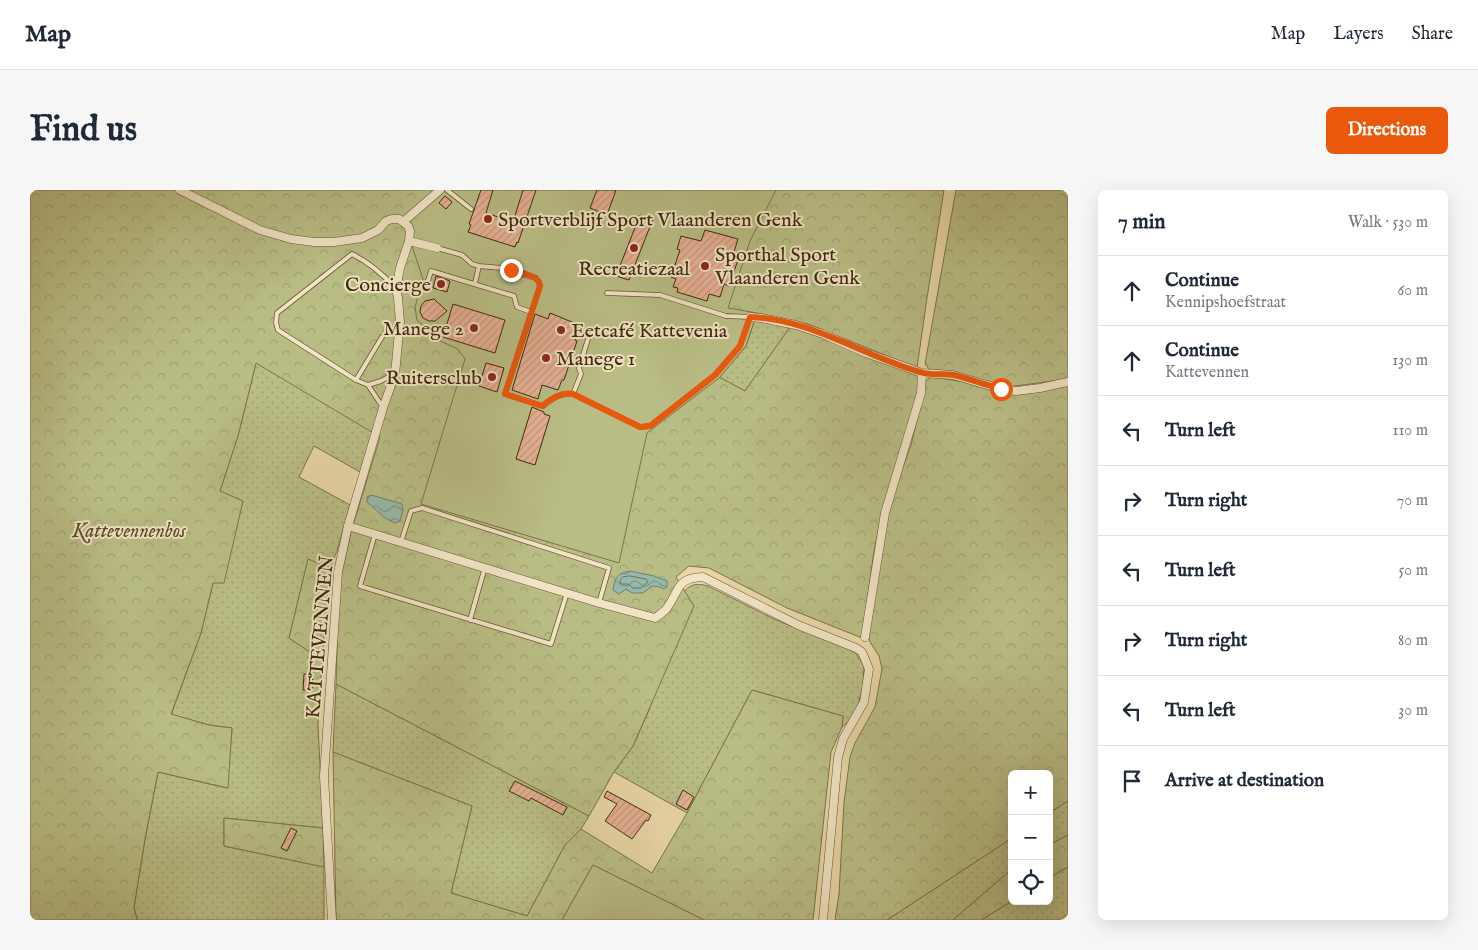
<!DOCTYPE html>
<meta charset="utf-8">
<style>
body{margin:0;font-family:"IM FELL English",serif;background:#f6f6f7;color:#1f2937}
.controls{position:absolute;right:15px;bottom:15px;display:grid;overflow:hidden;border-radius:8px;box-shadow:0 5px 20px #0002}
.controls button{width:45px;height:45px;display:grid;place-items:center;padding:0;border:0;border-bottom:1px solid #e0e1e3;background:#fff;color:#1f2937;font:25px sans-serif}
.stop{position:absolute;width:15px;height:15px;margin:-11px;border:4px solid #ea580c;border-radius:50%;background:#fff}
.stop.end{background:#ea580c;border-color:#fff;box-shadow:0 1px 5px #0008}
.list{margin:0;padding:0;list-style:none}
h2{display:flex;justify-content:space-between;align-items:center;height:65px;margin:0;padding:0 20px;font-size:21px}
h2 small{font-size:16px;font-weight:400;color:#747a83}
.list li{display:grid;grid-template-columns:32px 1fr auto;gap:15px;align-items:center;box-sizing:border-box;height:70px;padding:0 20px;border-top:1px solid #e0e1e3}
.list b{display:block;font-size:19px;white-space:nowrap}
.list p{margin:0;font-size:16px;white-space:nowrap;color:#747a83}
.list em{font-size:16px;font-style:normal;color:#747a83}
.icon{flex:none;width:28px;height:28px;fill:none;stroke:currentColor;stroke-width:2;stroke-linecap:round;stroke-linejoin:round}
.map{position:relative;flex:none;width:1038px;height:730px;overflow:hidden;border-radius:8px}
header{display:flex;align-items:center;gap:30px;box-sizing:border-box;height:70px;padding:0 25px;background:#fff;border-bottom:1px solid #e0e1e3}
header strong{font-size:24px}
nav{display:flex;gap:28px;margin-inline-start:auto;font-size:18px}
.intro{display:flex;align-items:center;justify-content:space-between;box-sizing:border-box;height:120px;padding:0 30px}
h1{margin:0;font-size:35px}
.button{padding:12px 22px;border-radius:8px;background:#ea580c;color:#fff;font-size:18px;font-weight:700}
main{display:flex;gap:30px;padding:0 30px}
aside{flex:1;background:#fff;border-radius:8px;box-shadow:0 5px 20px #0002}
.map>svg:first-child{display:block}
</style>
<header>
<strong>Map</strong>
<nav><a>Map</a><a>Layers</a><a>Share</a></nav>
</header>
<div class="intro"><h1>Find us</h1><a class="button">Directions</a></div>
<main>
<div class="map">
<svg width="1038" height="730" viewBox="0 0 1038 730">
<defs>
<pattern id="grass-dots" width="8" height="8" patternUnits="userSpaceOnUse" patternTransform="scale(1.25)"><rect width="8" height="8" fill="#b9bd85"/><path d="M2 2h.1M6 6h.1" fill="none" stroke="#a0a272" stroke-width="1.8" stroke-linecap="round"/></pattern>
<pattern id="forest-crowns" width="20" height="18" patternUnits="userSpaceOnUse" patternTransform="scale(1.25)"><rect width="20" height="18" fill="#b9bd85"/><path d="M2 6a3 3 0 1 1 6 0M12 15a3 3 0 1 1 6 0" fill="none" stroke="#a0a272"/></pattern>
<pattern id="water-waves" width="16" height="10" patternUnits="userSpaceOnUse" patternTransform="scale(1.25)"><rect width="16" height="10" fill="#97b9ab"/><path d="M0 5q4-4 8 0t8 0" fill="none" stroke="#7d9689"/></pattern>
<pattern id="building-hatch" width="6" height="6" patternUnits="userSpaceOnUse" patternTransform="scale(1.25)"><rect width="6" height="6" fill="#e6b094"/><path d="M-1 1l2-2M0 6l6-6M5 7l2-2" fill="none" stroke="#c6977e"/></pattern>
</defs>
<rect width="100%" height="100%" fill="#e8d6a6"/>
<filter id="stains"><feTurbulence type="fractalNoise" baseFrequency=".004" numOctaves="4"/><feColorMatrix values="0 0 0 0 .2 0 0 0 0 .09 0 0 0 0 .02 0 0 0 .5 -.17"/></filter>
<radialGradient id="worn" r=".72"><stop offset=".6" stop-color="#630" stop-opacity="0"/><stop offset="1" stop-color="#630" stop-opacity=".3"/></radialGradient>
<path fill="url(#grass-dots)" stroke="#7c7348" d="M724 130 760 137 715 201 689 188 716 156Z
M207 157 349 220 330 282 284 256 269 287 320 315 307 361 300 378 278 370 259 448 292 470 288 535 293 638 194 628V656L294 677V730H107L104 717 115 649 128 582 197 598 202 538 179 535 141 525 171 443 183 393 213 312 190 301 209 242 226 173Z
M321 346 647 411C656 398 661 391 678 396L744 429 825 462 834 476 833 495 827 519 820 530 812 537 813 526 722 500 657 623 584 582 603 556 620 518 309 396Z
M306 494 559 626 551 639 535 655 497 726 421 703 442 616 303 562Z
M1038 611V645L1019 655V623Z
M982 648V679L923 730H857Z
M1038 677V724L1029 730H951L982 711H1019V688Z"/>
<path fill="url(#forest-crowns)" stroke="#7c7348" d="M0 0H914L897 108 887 178 778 134 727 123 716 156 689 187 715 201 760 137 780 143 889 185 888 204 852 323 844 361 832 448 757 418 679 378 659 376 646 387 664 416 603 556 584 582 559 626 306 494 309 396 321 342 350 247 226 173 208 246 190 301 213 311 194 393H183L171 443 141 524 179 535 202 538 198 598 128 582 115 649 104 717 107 730H0Z
M926 0H1038V189L978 197 921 181 900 180 895 174Z
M901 187 935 192 969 203 1003 202 1038 195V611L1019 623V584H982V648L857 730H805L809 704 814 612 820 567 825 553 845 517 852 479 849 466 840 452 838 444 855 335 869 288 881 255 892 209 895 192Z
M278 369 300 378 292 470 259 448Z
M722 500 813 526 812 537 801 562 783 730H674L563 675 532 730H306L303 562 442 616 421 703 497 726 535 655 551 639 622 683 657 623Z
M194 628 293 638 294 677 194 656Z
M1038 645V677L1019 688V655Z
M982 679V711L951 730H923Z"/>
<path fill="#b9bd85" stroke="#7c7348" d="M413 0H746L720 51 698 118 727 123 716 156 689 188 617 243 589 373 391 314 435 169 428 159 408 150 403 144 387 130 385 117 393 89 382 56 384 48 380 32 389 20Z
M563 675 674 730H532Z"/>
<path fill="url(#water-waves)" stroke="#747f6b" d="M341 305 372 314 373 320 370 331 365 333 355 328 337 312V307Z
M600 381 624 386 637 391V397L634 399 630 397 622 396 613 403H602L596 399 589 404 583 400C585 388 587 383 600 381Z"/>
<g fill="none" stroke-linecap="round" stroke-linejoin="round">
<path stroke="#6b715b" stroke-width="1" d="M600 386 616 389 618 392 611 398H603L598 394H591L590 391 593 387Z"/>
</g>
<path fill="url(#building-hatch)" stroke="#3f290b" d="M451 0H463L456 23 483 32 493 0H506L488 53 487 52 485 57 438 42 441 35 439 34Z
M567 0H586L577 25 560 18Z
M415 6 422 12 416 19 409 13Z
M610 25 623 29 599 90 586 86Z
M675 40 708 49 704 62 710 64 699 96 694 94 690 107 679 104 677 111 647 102 648 98 643 97 646 89 641 87 650 60 647 59 651 46 671 51Z
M406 86 420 91 417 102 403 98Z
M404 109 417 121 405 131H399L393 128 390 122 391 116 395 111Z
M423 114 475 130 465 163 413 147Z
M520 123 549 135 545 150 547 151 534 190H532L528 200 512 195 508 209 482 200 505 124 518 129Z
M456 173 474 178 467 202 449 196Z
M502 217 514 222V224L520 226 505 275 486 269Z
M274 484H283L282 501 273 500Z
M485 591 537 617 533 625 501 608 499 611 479 601Z
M653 600 664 607 657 620 646 614Z
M577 601 621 625 618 631 616 630 602 649 575 631 587 614 574 607Z
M261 638 267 641 257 661 251 658Z"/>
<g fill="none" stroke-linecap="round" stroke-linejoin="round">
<defs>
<path id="lane" d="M417 0 441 19
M407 58 432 65 442 74 449 76 472 78 506 88
M506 88 509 92 510 96 475 204 513 216C522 209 531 202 543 204L610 237 620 236 685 185 710 156 720 127 696 126 630 105 577 103
M445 93 449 76
M396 97 401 81 484 106 487 117 501 122
M326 190 352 147
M338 195 351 191 364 184
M543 204 551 184 549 178 558 149
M352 216 338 195 326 190 248 140 246 133 247 123 322 64C340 73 353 84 366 99
M345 344 330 396 521 454 537 403
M371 352 381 321 392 318 579 378 569 413
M440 430 455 377"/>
<path id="street" d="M150 0 230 40 261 49 284 52H304L332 48 348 40 356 31 362 29H369L373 32 378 36 380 41 379 51 370 78 366 99 368 108 370 132 365 184 353 218 318 336 308 382 294 586 302 730
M373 32 410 0
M379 51 407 58
M720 127 731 128 766 135 793 144 836 163 892 183 923 185 971 199 986 201 1010 198 1038 192
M318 336 569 413 625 428C629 425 634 422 637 418 650 401 645 388 673 387L768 435 826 458 832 462 839 479 834 512 813 549 808 567 793 730
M835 447 855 323 891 203 892 183"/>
</defs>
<use href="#lane" stroke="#695432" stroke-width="5.5"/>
<use href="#street" stroke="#695432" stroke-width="9"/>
<use href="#lane" stroke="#f0e4c5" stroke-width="4"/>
<use href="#street" stroke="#f0e4c5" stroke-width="8"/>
</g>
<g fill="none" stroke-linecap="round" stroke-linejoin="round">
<path stroke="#ea580c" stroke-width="6" d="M481 80C490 83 508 84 510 96L475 204 512 216C522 208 531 202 543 204L610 237 620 236 685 185 710 156 720 127C781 129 833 166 890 182 900 186 913 183 924 185 940 189 956 195 971 199"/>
</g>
<g fill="#8f2418" stroke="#f0e4c5" stroke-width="2">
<circle cx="458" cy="29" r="5"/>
<circle cx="604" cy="58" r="5"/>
<circle cx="675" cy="76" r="5"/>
<circle cx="411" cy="94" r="5"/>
<circle cx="444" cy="138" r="5"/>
<circle cx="531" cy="140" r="5"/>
<circle cx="516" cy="168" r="5"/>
<circle cx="462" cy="187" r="5"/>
</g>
<g text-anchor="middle" stroke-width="4" stroke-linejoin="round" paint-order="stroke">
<g font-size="20" fill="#3f290b" stroke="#f0e4c5" text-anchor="start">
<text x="468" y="36">Sportverblijf Sport Vlaanderen Genk</text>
<text x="685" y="71">Sporthal Sport<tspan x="685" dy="23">Vlaanderen Genk</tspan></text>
<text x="604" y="85" text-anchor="middle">Recreatiezaal</text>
<text x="401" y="101" text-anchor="end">Concierge</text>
<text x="434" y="145" text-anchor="end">Manege 2</text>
<text x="541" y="147">Eetcafé Kattevenia</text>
<text x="526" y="175">Manege 1</text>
<text x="452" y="194" text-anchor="end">Ruitersclub</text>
</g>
<g font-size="20" font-style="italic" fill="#574723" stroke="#f0e4c5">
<text x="99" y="347">Kattevennenbos</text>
</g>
<g font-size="20" fill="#3f290b" stroke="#f0e4c5">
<text transform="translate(289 447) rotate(-85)" y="7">KATTEVENNEN</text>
</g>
</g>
<rect width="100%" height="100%" filter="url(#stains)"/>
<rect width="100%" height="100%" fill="url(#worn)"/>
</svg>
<div class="controls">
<button>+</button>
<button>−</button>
<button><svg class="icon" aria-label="locate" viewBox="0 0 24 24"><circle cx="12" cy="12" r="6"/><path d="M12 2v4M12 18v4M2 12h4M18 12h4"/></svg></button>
</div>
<div class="stop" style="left:971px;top:199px"></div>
<div class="stop end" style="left:481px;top:80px"></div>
</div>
<aside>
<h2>7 min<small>Walk · 530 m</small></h2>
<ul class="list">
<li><svg class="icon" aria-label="ahead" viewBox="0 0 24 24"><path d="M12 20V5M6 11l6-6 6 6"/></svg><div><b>Continue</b><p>Kennipshoefstraat</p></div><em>60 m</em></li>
<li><svg class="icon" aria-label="ahead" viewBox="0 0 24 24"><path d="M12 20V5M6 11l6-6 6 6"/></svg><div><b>Continue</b><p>Kattevennen</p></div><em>130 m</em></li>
<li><svg class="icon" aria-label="left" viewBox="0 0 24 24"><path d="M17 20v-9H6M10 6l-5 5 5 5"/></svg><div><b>Turn left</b></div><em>110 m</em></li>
<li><svg class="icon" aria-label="right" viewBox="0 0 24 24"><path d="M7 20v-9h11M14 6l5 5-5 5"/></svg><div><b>Turn right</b></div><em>70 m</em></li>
<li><svg class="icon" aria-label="left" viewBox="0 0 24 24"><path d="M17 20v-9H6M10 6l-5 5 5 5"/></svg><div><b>Turn left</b></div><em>50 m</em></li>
<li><svg class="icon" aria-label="right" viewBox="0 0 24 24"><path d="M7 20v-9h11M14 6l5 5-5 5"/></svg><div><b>Turn right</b></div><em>80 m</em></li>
<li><svg class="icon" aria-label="left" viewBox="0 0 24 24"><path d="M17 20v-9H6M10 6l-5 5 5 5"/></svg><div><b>Turn left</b></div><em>30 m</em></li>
<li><svg class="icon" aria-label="arrive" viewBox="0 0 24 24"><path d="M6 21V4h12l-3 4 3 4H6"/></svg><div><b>Arrive at destination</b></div></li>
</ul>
</aside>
</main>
